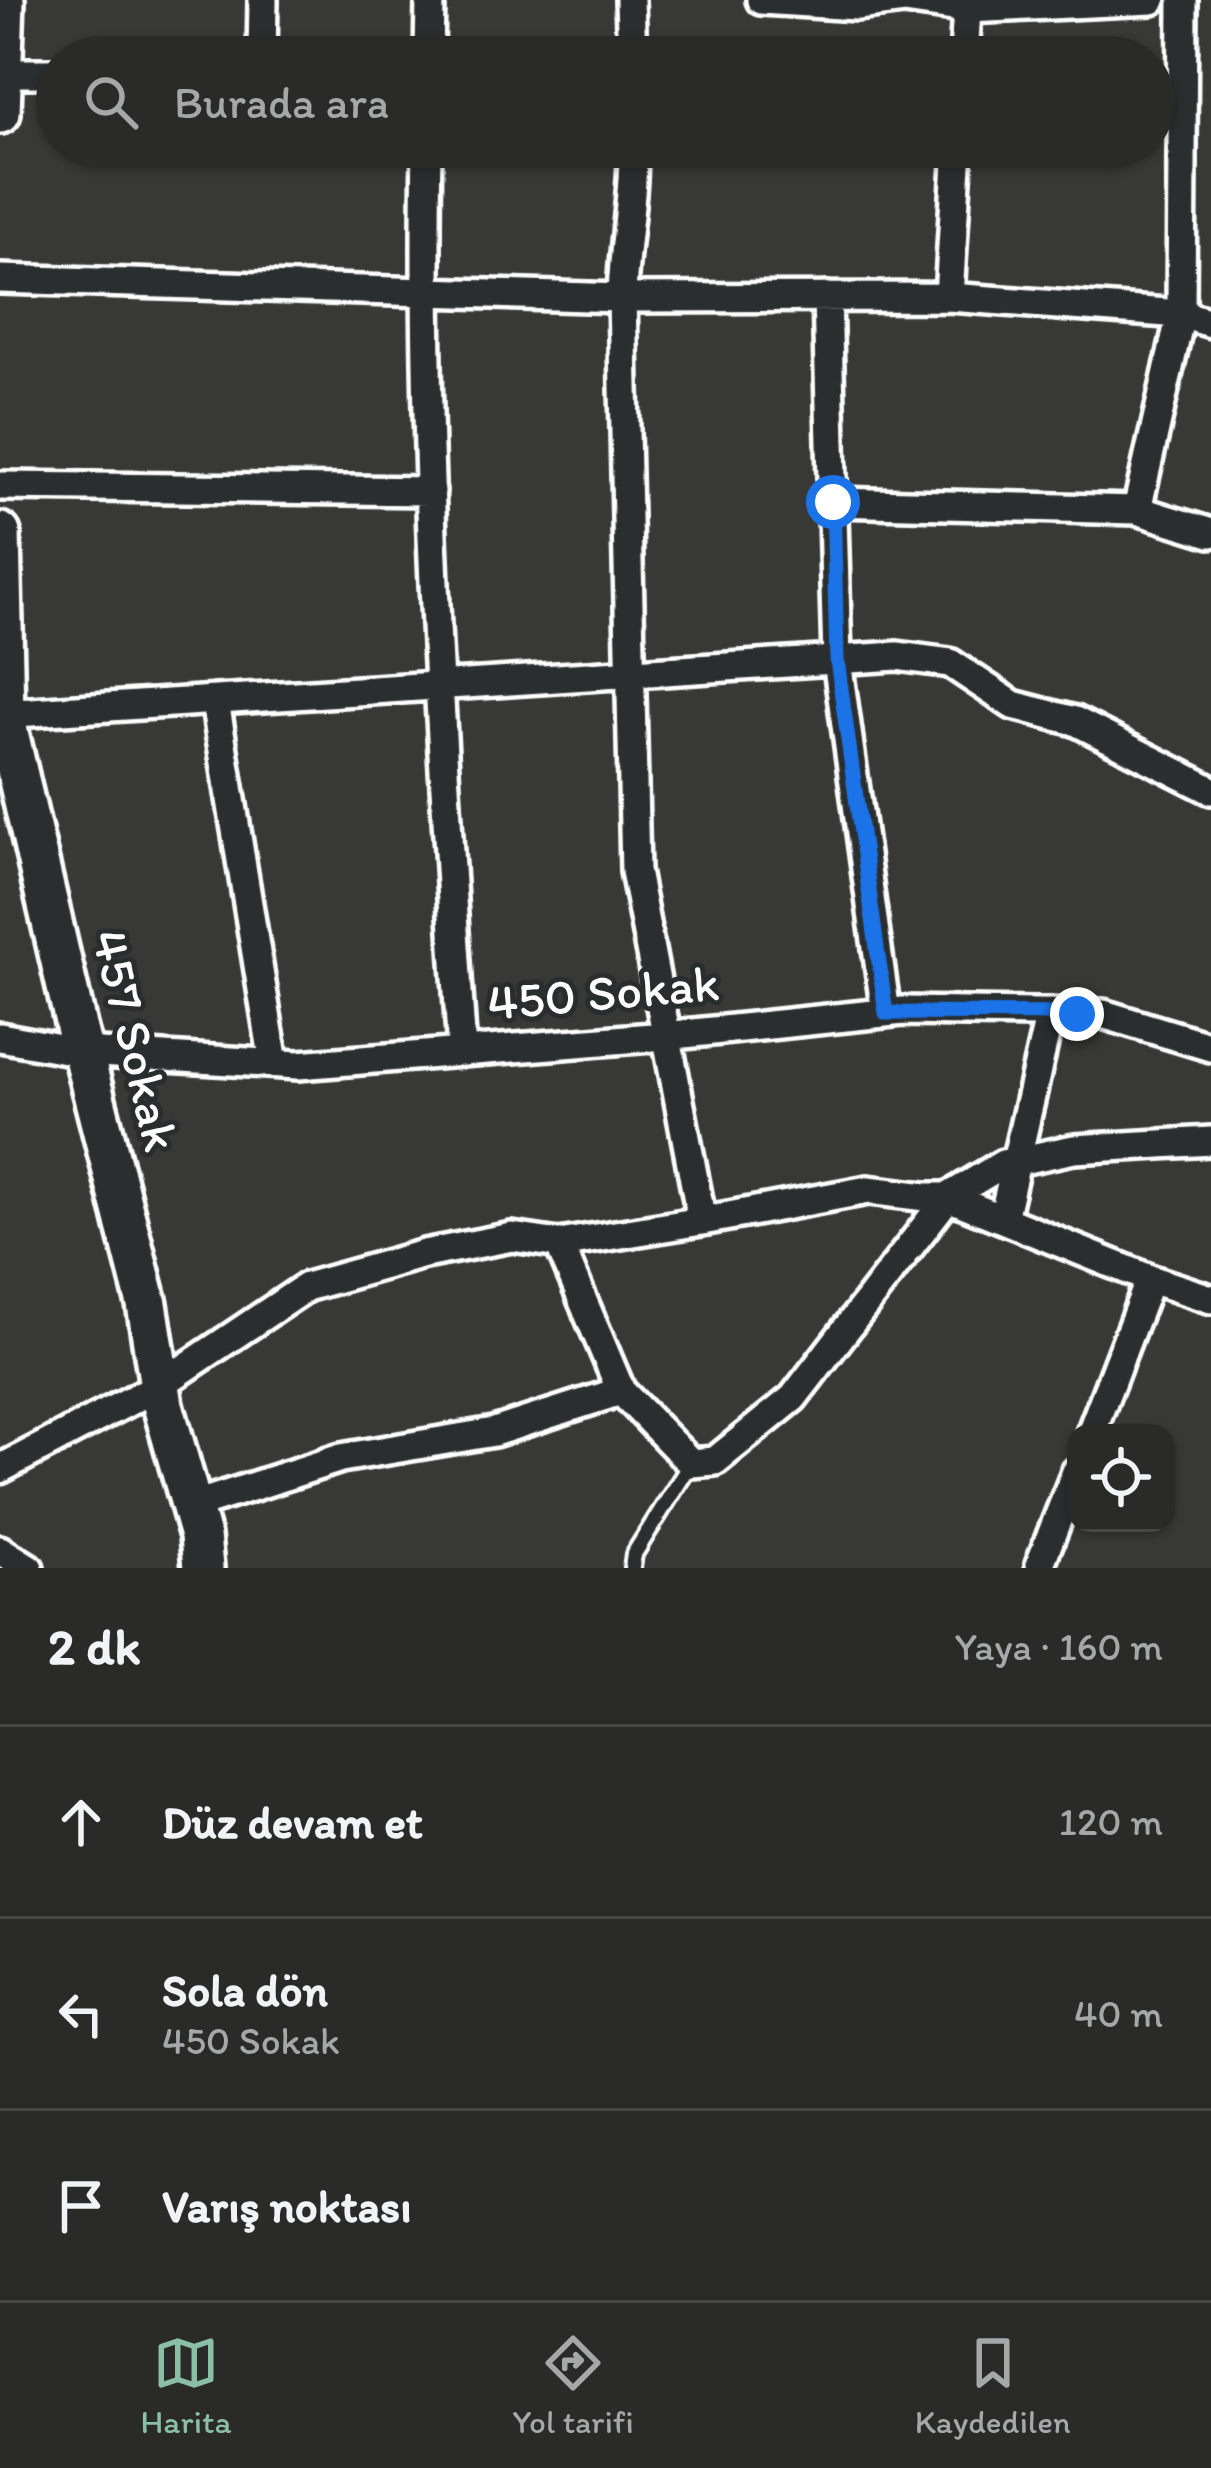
<!DOCTYPE html>
<html lang="tr">
<meta charset="utf-8">
<style>
body{margin:0;font-family:Itim,sans-serif;background:#323231;color:#f1f3f6}
.controls{position:absolute;right:36px;bottom:36px;display:grid;overflow:hidden;border-radius:24px;box-shadow:0 3px 9px #0004}
.controls button{width:108px;height:108px;display:grid;place-items:center;padding:0;border:0;border-bottom:3px solid #464646;background:#2a2a29;color:#f1f3f6;font:60px sans-serif}
.stop{position:absolute;width:36px;height:36px;margin:-27px;border:9px solid #1a73e8;border-radius:50%;background:#fff}
.stop.end{background:#1a73e8;border-color:#fff;box-shadow:0 3px 12px #0008}
.list{margin:0;padding:0;list-style:none}
h2{display:flex;justify-content:space-between;align-items:center;height:156px;margin:0;padding:0 48px;font-size:51px}
h2 small{font-size:39px;font-weight:400;color:#a5a7a8}
.list li{display:grid;grid-template-columns:78px 1fr auto;gap:36px;align-items:center;box-sizing:border-box;height:192px;padding:0 48px;border-top:3px solid #464646}
.list b{display:block;font-size:45px;white-space:nowrap}
.list p{margin:0;font-size:39px;white-space:nowrap;color:#a5a7a8}
.list em{font-size:39px;font-style:normal;color:#a5a7a8}
.icon{flex:none;width:66px;height:66px;fill:none;stroke:currentColor;stroke-width:2;stroke-linecap:round;stroke-linejoin:round}
.map{position:relative;flex:none;width:1211px;height:1568px;overflow:hidden}
.search{position:absolute;background:#2a2a29;box-shadow:0 3px 9px #0004;left:36px;right:36px;top:36px;height:132px;display:flex;align-items:center;gap:30px;box-sizing:border-box;padding:0 42px;border-radius:66px;color:#a5a7a8;font-size:45px}
.sheet{height:732px;background:#2a2a29}
nav{display:flex;justify-content:space-around;align-items:center;box-sizing:border-box;height:168px;border-top:3px solid #464646;background:#2a2a29;font-size:33px;color:#a5a7a8}
nav a{display:grid;justify-items:center;gap:6px}
nav .on{color:#8abfa5}
.map>svg:first-child{display:block}
</style>
<div class="map">
<svg width="1211" height="1568" viewBox="0 0 1211 1568">
<rect width="100%" height="100%" fill="#383837"/>
<filter id="ink" filterUnits="userSpaceOnUse"><feTurbulence type="fractalNoise" baseFrequency=".00833" numOctaves="2"/><feDisplacementMap in="SourceGraphic" scale="24" xChannelSelector="R" yChannelSelector="G"/><feConvolveMatrix kernelMatrix="1 2 1 2 8 2 1 2 1" color-interpolation-filters="sRGB"/></filter>
<g filter="url(#ink)">
<g fill="none" stroke-linecap="round" stroke-linejoin="round">
<defs>
<path id="lane" d="M632 1568 634 1554 691 1463"/>
<path id="street" d="M630 0 632 57
M761 0 857 6 904 0
M904 0 967 9 1152 0
M262 57 263 0
M429 57 430 0
M964 57 967 9
M0 73H57
M427 147C421 449 442 751 462 1052
M633 147C634 198 623 247 622 298L635 871 702 1221
M0 279 622 298 949 297 1181 314 1211 323
M827 297 837 660 886 1013
M949 297 958 147
M0 486 431 491
M833 502 1137 510 1211 533
M1137 510 1181 314 1183 0
M215 701 274 1063
M0 714 897 656 950 663 1013 705 1075 721 1211 790
M0 1037 82 1052 298 1065 665 1036 903 1011 1103 1014 1211 1047
M1003 1219 1050 1013
M559 1244 621 1391 691 1463 715 1461 793 1398 948 1197 1150 1279 1211 1299
M1091 1433 1150 1279
M0 1469 160 1385 306 1287 424 1254 512 1237 559 1244 702 1221 868 1190 926 1197H948L1003 1164 1017 1161 1074 1149 1211 1141
M192 1506 341 1458 494 1432 621 1391
M0 1550 29 1568
M1040 1564 1076 1472"/>
<path id="secondary" d="M0 113 4 0
M0 533 4 715 76 1026 147 1304 163 1405 200 1536 203 1568"/>
</defs>
<use href="#lane" stroke="#fff" stroke-width="22"/>
<use href="#street" stroke="#fff" stroke-width="36"/>
<use href="#secondary" stroke="#fff" stroke-width="48"/>
<use href="#lane" stroke="#2a2d2e" stroke-width="14"/>
<use href="#street" stroke="#2a2d2e" stroke-width="27"/>
<use href="#secondary" stroke="#2a2d2e" stroke-width="39"/>
</g>
</g>
<g fill="none" stroke-linecap="round" stroke-linejoin="round" filter="url(#ink)">
<path stroke="#1a73e8" stroke-width="15" d="M833 502 837 660 886 1013 1077 1014"/>
</g>
<g text-anchor="middle" stroke-width="10" stroke-linejoin="round" paint-order="stroke">
<g font-size="51" fill="#fff" stroke="#2a2d2e">
<text transform="translate(603 992) rotate(-5)" y="18">450 Sokak</text>
<text transform="translate(136 1040) rotate(76)" y="18">457 Sokak</text>
</g>
</g>
</svg>
<div class="controls">
<button><svg class="icon" aria-label="locate" viewBox="0 0 24 24"><circle cx="12" cy="12" r="6"/><path d="M12 2v4M12 18v4M2 12h4M18 12h4"/></svg></button>
</div>
<div class="stop" style="left:833px;top:502px"></div>
<div class="stop end" style="left:1077px;top:1014px"></div>
<div class="search"><svg class="icon" aria-label="search" viewBox="0 0 24 24"><circle cx="10" cy="10" r="6"/><path d="M15 15l6 6"/></svg>Burada ara</div>
</div>
<section class="sheet">
<h2>2 dk<small>Yaya · 160 m</small></h2>
<ul class="list">
<li><svg class="icon" aria-label="ahead" viewBox="0 0 24 24"><path d="M12 20V5M6 11l6-6 6 6"/></svg><div><b>Düz devam et</b></div><em>120 m</em></li>
<li><svg class="icon" aria-label="left" viewBox="0 0 24 24"><path d="M17 20v-9H6M10 6l-5 5 5 5"/></svg><div><b>Sola dön</b><p>450 Sokak</p></div><em>40 m</em></li>
<li><svg class="icon" aria-label="arrive" viewBox="0 0 24 24"><path d="M6 21V4h12l-3 4 3 4H6"/></svg><div><b>Varış noktası</b></div></li>
</ul>
</section>
<nav>
<a class="on"><svg class="icon" aria-label="map" viewBox="0 0 24 24"><path d="M3 6l6-2 6 2 6-2v14l-6 2-6-2-6 2zM9 4v14M15 6v14"/></svg>Harita</a>
<a><svg class="icon" aria-label="directions" viewBox="0 0 24 24"><path d="M12 3l9 9-9 9-9-9zM9 14v-3h6M13 9l2 2-2 2"/></svg>Yol tarifi</a>
<a><svg class="icon" aria-label="saved" viewBox="0 0 24 24"><path d="M7 4h10v16l-5-4-5 4z"/></svg>Kaydedilen</a>
</nav>
